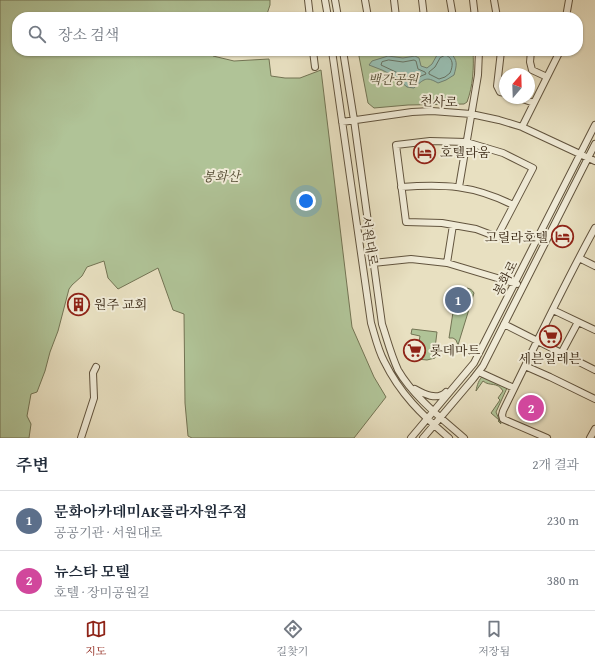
<!DOCTYPE html>
<html lang="ko">
<meta charset="utf-8">
<style>
body{margin:0;font-family:"Gentium Book Plus","Noto Serif KR",serif;background:#f6f6f7;color:#1f2937}
.compass{position:absolute;left:499px;top:68px;width:36px;height:36px;border-radius:50%;background:#fff;box-shadow:0 1px 3px #0004;rotate:19deg}
.you{position:absolute;left:306px;top:201px;width:14px;height:14px;margin:-10px;border:3px solid #fff;border-radius:50%;background:#1a73e8;box-shadow:0 0 0 6px #1a73e833}
.badge{display:grid;place-items:center;width:26px;height:26px;border-radius:50%;background:#8f2418;color:#fff;font-size:13px;font-weight:700}
.pin{position:absolute;translate:-50% -50%;border:2px solid #fff;box-shadow:0 1px 4px #0006}
.list{margin:0;padding:0;list-style:none}
h2{display:flex;justify-content:space-between;align-items:center;height:52px;margin:0;padding:0 16px;font-size:17px}
h2 small{font-size:13px;font-weight:400;color:#747a83}
.list li{display:grid;grid-template-columns:26px 1fr auto;gap:12px;align-items:center;box-sizing:border-box;height:60px;padding:0 16px;border-top:1px solid #e0e1e3}
.list b{display:block;font-size:15px;white-space:nowrap}
.list p{margin:0;font-size:13px;white-space:nowrap;color:#747a83}
.list em{font-size:13px;font-style:normal;color:#747a83}
.icon{flex:none;width:22px;height:22px;fill:none;stroke:currentColor;stroke-width:2;stroke-linecap:round;stroke-linejoin:round}
.map{position:relative;flex:none;width:595px;height:438px;overflow:hidden}
.search{position:absolute;background:#fff;box-shadow:0 1px 3px #0004;left:12px;right:12px;top:12px;height:44px;display:flex;align-items:center;gap:10px;box-sizing:border-box;padding:0 14px;border-radius:16px;color:#747a83;font-size:15px}
.sheet{height:172px;background:#fff}
nav{display:flex;justify-content:space-around;align-items:center;box-sizing:border-box;height:56px;border-top:1px solid #e0e1e3;background:#fff;font-size:11px;color:#747a83}
nav a{display:grid;justify-items:center;gap:2px}
nav .on{color:#8f2418}
.map>svg:first-child{display:block}
</style>
<div class="map">
<svg width="595" height="438" viewBox="0 0 595 438">
<rect width="100%" height="100%" fill="#e8e0c1"/>
<filter id="stains"><feTurbulence type="fractalNoise" baseFrequency=".005" numOctaves="4"/><feColorMatrix values="0 0 0 0 .2 0 0 0 0 .09 0 0 0 0 .02 0 0 0 .5 -.17"/></filter>
<radialGradient id="worn" r=".72"><stop offset=".6" stop-color="#630" stop-opacity="0"/><stop offset="1" stop-color="#630" stop-opacity=".3"/></radialGradient>
<path fill="#b0c397" stroke="#737454" d="M0 0H270V5L266 17H17V51H217L213 56 234 61 269 59 271 76 285 78H300L321 70 352 327 374 377 386 397 354 438H192L188 436 185 403 184 314 173 310 158 268 118 289 108 278 104 261 87 267 82 276 72 285 69 289 58 331 50 352 45 371 37 392 31 394 27 416 31 424 29 438H0Z
M358 51H473C474 68 473 86 467 102L464 104 408 105 374 108 368 103Z
M467 288C471 289 472 290 474 293L458 345 456 340 453 338H449L456 293 467 295Z
M412 329 437 332 435 348V358L427 360 417 359 418 352 413 351V349H418L420 336 411 334Z
M483 376 507 388 496 412 501 424 498 421 499 420 491 413 500 400 498 398 503 391C497 381 490 387 483 381L476 391C477 385 479 379 483 376Z"/>
<path fill="#97bdb1" stroke="#708071" d="M444 51 450 52C458 61 457 64 454 75L446 80 438 83C426 76 424 79 414 88L407 87 400 81 396 77 382 70 369 65 372 61 388 56 403 58 415 56 419 58 421 66 427 68 432 64 437 55Z"/>
<g fill="none" stroke-linecap="round" stroke-linejoin="round">
<path stroke="#667162" stroke-width="1" d="M446 55C454 59 453 66 450 73L445 77 439 79 429 74V72L435 67 440 58Z
M389 60 403 62 414 60 416 61 418 69 425 72 426 74 421 76 413 84 409 83 398 73 381 65 382 62Z"/>
<defs>
<path id="minor" d="M308 0 310 17
M325 0 328 17
M335 0 338 17
M365 0 368 17
M394 0 396 17
M422 0 424 17
M450 0 453 17
M473 0 475 17
M494 0 497 17
M566 17 569 0
M313 51 315 67
M332 51 371 323C375 336 378 350 384 361 400 394 422 415 449 438
M343 51 354 120 382 324C387 339 391 355 398 370 413 396 441 418 464 438
M501 51 500 60 497 86 500 92 505 93
M531 51 530 62 532 70 547 77
M520 98 534 103
M342 122 412 112 432 111 471 114 499 120 522 127 595 161
M522 127 558 55 559 51
M430 141 466 142 503 153 533 168 497 237 476 229 442 223 406 222 396 145Z
M401 187C445 184 473 185 513 205
M459 187 478 75 479 51
M579 258 595 266
M373 263 411 259 447 263 517 284
M447 263 453 225
M553 310 595 330
M504 324 595 370
M563 350 578 322
M525 366 550 377 595 399
M481 373 514 388
M415 389C424 394 437 401 446 392
M81 438 94 398 93 373 96 367
M411 438 474 363 595 125
M423 438 473 379 483 366 595 144
M547 438 503 419 502 415 503 411C533 350 562 288 595 228
M590 438 595 429"/>
</defs>
<use href="#minor" stroke="#62543e" stroke-width="8"/>
<use href="#minor" stroke="#f0ebd7" stroke-width="6"/>
</g>
<defs>
<symbol id="hotel-ring" viewBox="-11 -11 22 22"><circle r="9.5" fill="#f0ebd7" stroke="#8f2418" stroke-width="1.5"/><path d="M-6-4.5h1.5V1H6V5H4.5V3h-9V5H-6ZM-4 0a1.8 1.8 0 1 1 3.6 0ZM.5 0V-2.5h3Q6-2.5 6 0Z" fill="#8f2418"/></symbol>
<symbol id="building-ring" viewBox="-11 -11 22 22"><circle r="9.5" fill="#f0ebd7" stroke="#8f2418" stroke-width="1.5"/><path d="M-4-6H4V6H1V3H-1V6H-4ZM-2.5-4.3h1.7v1.8h-1.7ZM.8-4.3h1.7v1.8H.8ZM-2.5-1h1.7V.8h-1.7ZM.8-1h1.7V.8H.8Z" fill="#8f2418"/></symbol>
<symbol id="supermarket-ring" viewBox="-11 -11 22 22"><circle r="9.5" fill="#f0ebd7" stroke="#8f2418" stroke-width="1.5"/><path d="M-6-5.5h2.5l.6 2H6L4.5 2H-2.5L-4.4-4H-6ZM-1.5 3.2a1.3 1.3 0 1 0 .1 0ZM3 3.2a1.3 1.3 0 1 0 .1 0Z" fill="#8f2418"/></symbol>
</defs>
<g fill-rule="evenodd">
<use href="#hotel-ring" x="412" y="140" width="25" height="25"/>
<use href="#hotel-ring" x="550" y="224" width="25" height="25"/>
<use href="#building-ring" x="66" y="292" width="25" height="25"/>
<use href="#supermarket-ring" x="538" y="324" width="25" height="25"/>
<use href="#supermarket-ring" x="402" y="338" width="25" height="25"/>
</g>
<g text-anchor="middle" stroke-width="4" stroke-linejoin="round" paint-order="stroke">
<g font-size="13" font-style="italic" fill="#544c33" stroke="#f0ebd7">
<text x="393" y="84">백간공원</text>
<text x="221" y="181">봉화산</text>
</g>
<g font-size="13" fill="#362512" stroke="#f0ebd7">
<text transform="translate(439 101) rotate(2)" y="5">천사로</text>
<text transform="translate(370 241) rotate(81)" y="5">서원대로</text>
<text transform="translate(505 278) rotate(-63)" y="5">봉화로</text>
</g>
<g font-size="13" fill="#362512" stroke="#f0ebd7" text-anchor="start">
<text x="440" y="157">호텔라움</text>
<text x="548" y="242" text-anchor="end">고릴라호텔</text>
<text x="94" y="309">원주 교회</text>
<text x="430" y="355">롯데마트</text>
<text x="550" y="363" text-anchor="middle">세븐일레븐</text>
</g>
</g>
<rect width="100%" height="100%" filter="url(#stains)"/>
<rect width="100%" height="100%" fill="url(#worn)"/>
</svg>
<svg class="compass" viewBox="-18 -18 36 36"><path d="M0-13l5 13h-10z" fill="#e53935"/><path d="M0 13l5-13h-10z" fill="#747a83"/></svg>
<div class="you"></div>
<div class="pin badge" style="left:458px;top:300px;background:#5c6f8a">1</div>
<div class="pin badge" style="left:531px;top:408px;background:#d1479c">2</div>
<div class="search"><svg class="icon" aria-label="search" viewBox="0 0 24 24"><circle cx="10" cy="10" r="6"/><path d="M15 15l6 6"/></svg>장소 검색</div>
</div>
<section class="sheet">
<h2>주변<small>2개 결과</small></h2>
<ul class="list">
<li><span class="badge" style="background:#5c6f8a">1</span><div><b>문화아카데미AK플라자원주점</b><p>공공기관 · 서원대로</p></div><em>230 m</em></li>
<li><span class="badge" style="background:#d1479c">2</span><div><b>뉴스타 모텔</b><p>호텔 · 장미공원길</p></div><em>380 m</em></li>
</ul>
</section>
<nav>
<a class="on"><svg class="icon" aria-label="map" viewBox="0 0 24 24"><path d="M3 6l6-2 6 2 6-2v14l-6 2-6-2-6 2zM9 4v14M15 6v14"/></svg>지도</a>
<a><svg class="icon" aria-label="directions" viewBox="0 0 24 24"><path d="M12 3l9 9-9 9-9-9zM9 14v-3h6M13 9l2 2-2 2"/></svg>길찾기</a>
<a><svg class="icon" aria-label="saved" viewBox="0 0 24 24"><path d="M7 4h10v16l-5-4-5 4z"/></svg>저장됨</a>
</nav>
